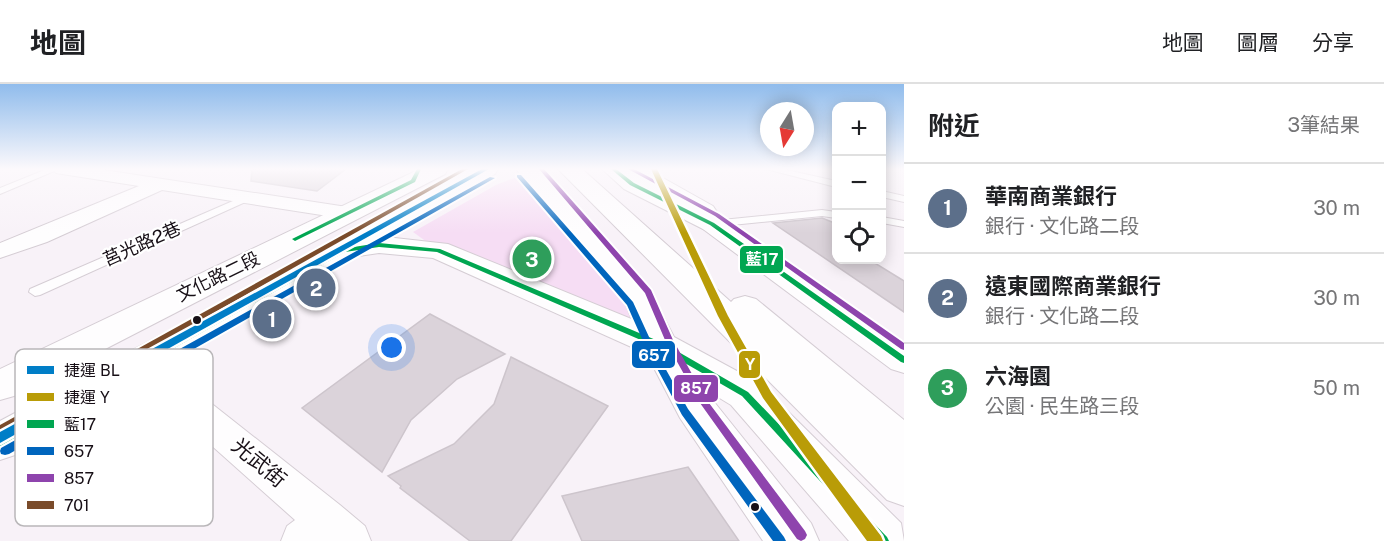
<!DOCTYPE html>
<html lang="zh-TW">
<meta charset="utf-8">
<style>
body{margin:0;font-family:"Public Sans","Noto Sans TC",sans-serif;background:#f6f6f6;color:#202124}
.controls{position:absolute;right:18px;top:18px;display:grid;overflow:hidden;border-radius:12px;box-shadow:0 3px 15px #0003}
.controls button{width:54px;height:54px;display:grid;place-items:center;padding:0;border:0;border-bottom:2px solid #e0e0e0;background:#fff;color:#202124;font:30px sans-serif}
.compass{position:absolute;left:760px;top:18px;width:54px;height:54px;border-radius:50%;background:#fff;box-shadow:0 3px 15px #0003;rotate:191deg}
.you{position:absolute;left:392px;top:264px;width:21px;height:21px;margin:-15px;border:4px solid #fff;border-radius:50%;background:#1a73e8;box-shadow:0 0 0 9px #1a73e833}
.badge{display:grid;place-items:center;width:39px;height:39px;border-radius:50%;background:#665e65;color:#fff;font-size:20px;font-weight:700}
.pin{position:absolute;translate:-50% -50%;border:3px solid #fff;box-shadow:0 2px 6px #0006}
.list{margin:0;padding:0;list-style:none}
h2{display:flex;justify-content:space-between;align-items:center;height:78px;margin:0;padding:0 24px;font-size:26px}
h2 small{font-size:20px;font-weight:400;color:#757577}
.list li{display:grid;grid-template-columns:39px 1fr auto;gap:18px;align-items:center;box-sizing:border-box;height:90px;padding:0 24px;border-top:2px solid #e0e0e0}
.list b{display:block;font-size:22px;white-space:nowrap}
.list p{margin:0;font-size:20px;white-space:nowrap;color:#757577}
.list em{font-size:20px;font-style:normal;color:#757577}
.icon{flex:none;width:33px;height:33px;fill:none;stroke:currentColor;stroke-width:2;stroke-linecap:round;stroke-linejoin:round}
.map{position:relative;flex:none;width:904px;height:457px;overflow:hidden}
header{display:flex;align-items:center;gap:36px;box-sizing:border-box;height:84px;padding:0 30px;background:#fff;border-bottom:2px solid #e0e0e0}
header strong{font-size:28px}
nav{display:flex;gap:33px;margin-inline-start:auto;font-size:21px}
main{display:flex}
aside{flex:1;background:#fff}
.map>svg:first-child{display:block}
</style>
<header>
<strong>地圖</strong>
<nav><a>地圖</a><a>圖層</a><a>分享</a></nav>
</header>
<main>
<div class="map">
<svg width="904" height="457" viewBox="0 0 904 457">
<rect width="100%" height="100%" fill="#f8f2f8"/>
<path fill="#f6ddf4" d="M522 91 639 214 660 261 438 166 413 148 496 101Z"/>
<path fill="#dbd3da" stroke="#cdc5cc" stroke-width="1.5" d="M252 85H346L317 107 251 97Z
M822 134 837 140V176H870L904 197V228L773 139Z
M430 230 505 270 457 295 411 336 382 388 302 324Z
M511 273 608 322 511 457H470L400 404 401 402 388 392 454 360 494 320Z
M688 383 739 457H582L562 412Z"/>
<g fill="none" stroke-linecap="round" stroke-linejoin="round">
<defs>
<path id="service" d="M47 85H59L0 110V104Z
M766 85H782L836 97V103Z
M882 107 904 112V118L882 113Z
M249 110 252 111V115L40 211 35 212 29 208 30 205Z
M822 126 836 128V134L822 132 712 143 707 140 712 137Z
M882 133 904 137V143L882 139Z"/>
<path id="minor" d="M53 85H97L347 123 354 125 357 129 354 133 347 135 162 106 47 158 0 174V159L139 102 62 90 56 89Z
M139 268 150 271 340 421 365 442 371 457H281L287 442 295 436 128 287 124 279 128 271Z"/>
<path id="secondary" d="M516 85H539L650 207 674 253 759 299 901 439 904 457H849L731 321 703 304 811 439 819 457H763L680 334 642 261 624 216Z
M602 85H627L640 95 721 135 904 258V289L891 285 703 145 624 105Z"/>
<path id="primary" d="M420 85H448L445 90 14 312 0 316V285Z
M471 85H498L495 90 386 153 448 160 673 252 678 261 673 270 660 273 647 270 433 174 379 169 352 173 15 371 0 376V337Z
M622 85H647L713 122 725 140 721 145 712 148 703 145 694 132 644 103Z"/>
<path id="trunk" d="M558 85H582L731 218 734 215 745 212 756 215 904 336V422L887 416Z"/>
</defs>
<use href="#service" stroke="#d5cdd4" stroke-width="2"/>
<use href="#minor" stroke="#d5cdd4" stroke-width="2"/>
<use href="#secondary" stroke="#d5cdd4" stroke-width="2"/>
<use href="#primary" stroke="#d5cdd4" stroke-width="2"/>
<use href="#trunk" stroke="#d5cdd4" stroke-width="2"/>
<use href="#service" fill="#fefdfe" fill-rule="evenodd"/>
<use href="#minor" fill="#fefdfe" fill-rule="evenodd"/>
<use href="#secondary" fill="#fefdfe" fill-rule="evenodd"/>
<use href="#primary" fill="#fefdfe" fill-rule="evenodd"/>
<use href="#trunk" fill="#fefdfe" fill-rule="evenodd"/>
<defs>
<path id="bus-1" d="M417 85H421L415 98 297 156 295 157 292 155 411 96Z
M611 85H616L634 99 714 139 904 272V279L901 278 710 141 630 101Z
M379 159 440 165 663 259 748 308 887 453 889 457H875L742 312 657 263 437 168 379 163 345 168 0 362V353L341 165Z"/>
<path id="bus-2" d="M517 91H521L633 218 655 266 688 325 784 453 786 457H773L682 331 647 266 627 221 517 93Z
M490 93 495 94 9 370 5 371 1 370 0 367 1 364Z"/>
<path id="bus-3" d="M539 85H544L651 206 673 256 706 315 805 447 807 451 805 455 801 457 797 455 700 319 665 256 645 209Z
M628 85H634L719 130 904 259V266L901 265 715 132Z"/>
<path id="bus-4" d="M462 85H468L0 350V341Z"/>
</defs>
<use href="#bus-1" stroke="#fff" stroke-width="4"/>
<use href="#bus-2" stroke="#fff" stroke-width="4"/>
<use href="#bus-3" stroke="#fff" stroke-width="4"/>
<use href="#bus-4" stroke="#fff" stroke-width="4"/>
<use href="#bus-1" fill="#00a651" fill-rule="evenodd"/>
<use href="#bus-2" fill="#0065bd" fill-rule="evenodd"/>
<use href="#bus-3" fill="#8e44ad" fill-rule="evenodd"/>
<use href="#bus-4" fill="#7a4b2a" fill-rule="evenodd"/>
<defs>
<path id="metro-1" d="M482 85H489L0 359V348Z"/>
<path id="metro-2" d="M651 85H657L728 232 771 308 881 452 883 457H867L763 314 718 232Z"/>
</defs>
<use href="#metro-1" stroke="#fff" stroke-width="5"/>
<use href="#metro-2" stroke="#fff" stroke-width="5"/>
<use href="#metro-1" fill="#007ec7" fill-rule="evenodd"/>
<use href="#metro-2" fill="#b99c07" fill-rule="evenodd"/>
</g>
<linearGradient id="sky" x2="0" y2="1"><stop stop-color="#90bcec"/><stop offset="0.57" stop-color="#fcf9fc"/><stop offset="1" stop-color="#fcf9fc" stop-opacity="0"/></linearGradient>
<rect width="904" height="149" fill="url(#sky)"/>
<g fill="#170f16" stroke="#fff" stroke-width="2">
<circle cx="197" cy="236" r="5"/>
<circle cx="755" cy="423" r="5"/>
</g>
<g text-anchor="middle" stroke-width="4.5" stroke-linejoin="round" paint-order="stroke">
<g font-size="18" fill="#170f16" stroke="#fff">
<text transform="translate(142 160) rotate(-24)" y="6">莒光路2巷</text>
<text transform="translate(218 193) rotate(-26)" y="6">文化路二段</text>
</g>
<g font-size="21" fill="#170f16" stroke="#fff">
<text transform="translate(259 379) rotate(40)" y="7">光武街</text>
</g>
</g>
<rect x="15" y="265" width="198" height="177" rx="9" fill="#fff" stroke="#b9b7b9" stroke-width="1.5"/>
<rect x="27" y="282" width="27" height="8" fill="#007ec7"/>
<rect x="27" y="309" width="27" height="8" fill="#b99c07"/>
<rect x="27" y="336" width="27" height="8" fill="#00a651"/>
<rect x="27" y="363" width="27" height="8" fill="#0065bd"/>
<rect x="27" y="390" width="27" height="8" fill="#8e44ad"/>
<rect x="27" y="417" width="27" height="8" fill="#7a4b2a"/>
<g font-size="16" fill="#170f16">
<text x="64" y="292">捷運 BL</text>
<text x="64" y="319">捷運 Y</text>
<text x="64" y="346">藍17</text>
<text x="64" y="373">657</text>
<text x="64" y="400">857</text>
<text x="64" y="427">701</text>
</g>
<g stroke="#fff" stroke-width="2">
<rect x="739" y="161" width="45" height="29" rx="6" fill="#00a651"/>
<rect x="631" y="256" width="45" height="29" rx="6" fill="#0065bd"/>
<rect x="738" y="266" width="23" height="29" rx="6" fill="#b99c07"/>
<rect x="673" y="290" width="46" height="29" rx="6" fill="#8e44ad"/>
</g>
<g font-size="16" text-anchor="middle" font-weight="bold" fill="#fff">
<text x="762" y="181">藍17</text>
<text x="654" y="277">657</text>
<text x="750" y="286">Y</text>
<text x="696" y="310">857</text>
</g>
</svg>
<div class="controls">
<button>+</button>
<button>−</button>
<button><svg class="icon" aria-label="locate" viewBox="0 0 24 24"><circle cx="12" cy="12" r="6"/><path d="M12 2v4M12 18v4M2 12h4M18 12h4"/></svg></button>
</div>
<svg class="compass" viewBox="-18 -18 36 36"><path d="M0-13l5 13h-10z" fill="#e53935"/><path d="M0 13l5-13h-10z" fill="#757577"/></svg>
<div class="you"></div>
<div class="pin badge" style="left:272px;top:235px;background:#5c6f8a">1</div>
<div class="pin badge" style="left:316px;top:204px;background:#5c6f8a">2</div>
<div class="pin badge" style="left:532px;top:175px;background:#2e9e5b">3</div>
</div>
<aside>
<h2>附近<small>3筆結果</small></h2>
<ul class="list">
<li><span class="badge" style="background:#5c6f8a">1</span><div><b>華南商業銀行</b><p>銀行 · 文化路二段</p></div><em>30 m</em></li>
<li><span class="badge" style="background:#5c6f8a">2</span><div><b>遠東國際商業銀行</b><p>銀行 · 文化路二段</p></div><em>30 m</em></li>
<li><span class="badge" style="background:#2e9e5b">3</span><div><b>六海園</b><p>公園 · 民生路三段</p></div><em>50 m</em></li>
</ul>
</aside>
</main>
